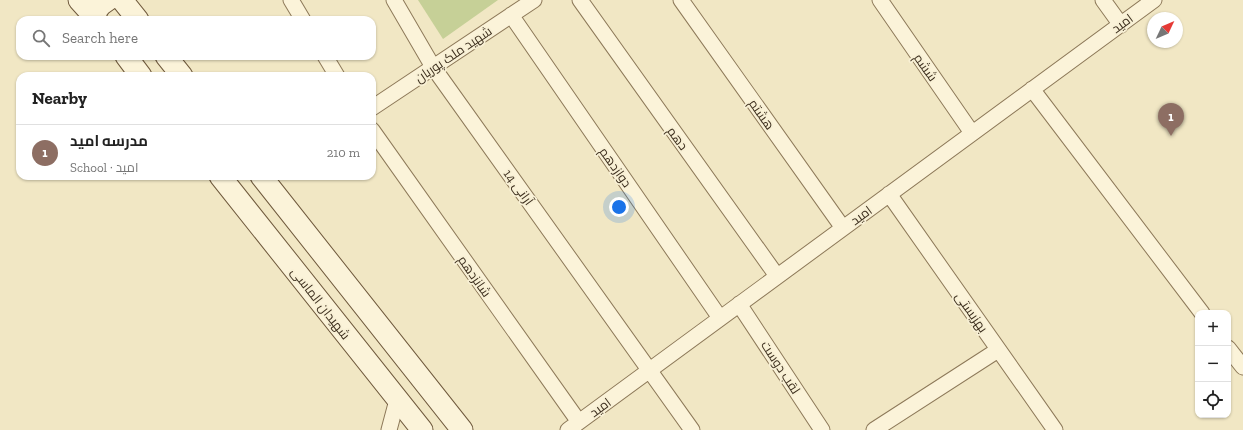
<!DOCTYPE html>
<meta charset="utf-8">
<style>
body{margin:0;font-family:"Zilla Slab",Cairo,serif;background:#f2f2f2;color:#222}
.controls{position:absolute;right:12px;bottom:12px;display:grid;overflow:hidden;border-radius:8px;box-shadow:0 1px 3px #0004}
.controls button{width:36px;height:36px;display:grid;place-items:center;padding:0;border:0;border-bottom:1px solid #e0e0e0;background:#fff;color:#222;font:20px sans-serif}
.compass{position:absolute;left:1147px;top:12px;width:36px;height:36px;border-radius:50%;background:#fff;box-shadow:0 1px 3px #0004;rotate:46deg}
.you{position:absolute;left:619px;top:207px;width:14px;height:14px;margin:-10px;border:3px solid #fff;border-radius:50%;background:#1a73e8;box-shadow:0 0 0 6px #1a73e833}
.badge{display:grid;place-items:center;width:26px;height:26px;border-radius:50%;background:#a12d25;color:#fff;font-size:13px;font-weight:700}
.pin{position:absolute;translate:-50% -33px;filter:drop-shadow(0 1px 2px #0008)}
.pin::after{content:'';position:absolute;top:21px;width:14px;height:12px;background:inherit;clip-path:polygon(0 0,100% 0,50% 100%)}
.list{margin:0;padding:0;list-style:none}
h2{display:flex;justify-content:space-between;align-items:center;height:52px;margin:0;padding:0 16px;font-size:17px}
h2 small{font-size:13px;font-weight:400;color:#767676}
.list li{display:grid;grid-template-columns:26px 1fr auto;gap:12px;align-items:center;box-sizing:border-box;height:56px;padding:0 16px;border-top:1px solid #e0e0e0}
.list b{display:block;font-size:15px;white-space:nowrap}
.list p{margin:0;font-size:13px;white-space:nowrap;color:#767676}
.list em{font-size:13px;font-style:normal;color:#767676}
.icon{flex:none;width:22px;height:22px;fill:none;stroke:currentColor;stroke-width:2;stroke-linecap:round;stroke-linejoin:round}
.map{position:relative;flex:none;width:1243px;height:430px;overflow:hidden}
.search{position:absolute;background:#fff;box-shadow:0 1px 3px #0004;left:16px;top:16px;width:360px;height:44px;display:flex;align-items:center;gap:10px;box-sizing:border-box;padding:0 14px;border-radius:12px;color:#767676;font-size:15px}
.panel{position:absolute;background:#fff;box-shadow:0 1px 3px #0004;left:16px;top:72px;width:360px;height:108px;border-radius:12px}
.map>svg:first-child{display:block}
</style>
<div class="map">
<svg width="1243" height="430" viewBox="0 0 1243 430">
<rect width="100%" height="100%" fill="#f1e7c4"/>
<path fill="#c6d097" d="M418 0H498L443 39Z"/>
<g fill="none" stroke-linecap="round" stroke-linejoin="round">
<defs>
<path id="street" d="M291 0 303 20
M394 0 433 67 692 430
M580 0 777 276
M681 0 843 228
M880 0 972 133
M1103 0 1121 25
M511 15 720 318
M325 56 337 76
M1032 89 1202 313
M372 108 534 0
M372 130 579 422
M889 194 1055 430
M739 304 822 430
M1228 348 1243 367
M389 430 397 400
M568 430 1154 0
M874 430 998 350"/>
<path id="secondary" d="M79 0 97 20
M122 0 138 20
M93 15 101 5 108 0
M126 56 141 76
M166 56 182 76
M220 176 422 430
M261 176 462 430"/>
</defs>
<use href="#street" stroke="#8d7959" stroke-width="17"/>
<use href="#secondary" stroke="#6f593c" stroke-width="23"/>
<use href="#street" stroke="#fbf3d9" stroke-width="15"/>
<use href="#secondary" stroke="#fbf3d9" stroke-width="21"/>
</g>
<g text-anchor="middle" stroke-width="3.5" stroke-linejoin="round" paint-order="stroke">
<g font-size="13" fill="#3d2f1e" stroke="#f8f0d5">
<text transform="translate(1122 23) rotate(-36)" y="5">امید</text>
<text transform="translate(453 54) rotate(-34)" y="5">شهید ملک پوریان</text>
<text transform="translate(926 67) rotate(55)" y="5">ششم</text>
<text transform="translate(762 114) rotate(55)" y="5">هشتم</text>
<text transform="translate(678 138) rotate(54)" y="5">دهم</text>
<text transform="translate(616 167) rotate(55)" y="5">دوازدهم</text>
<text transform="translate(519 187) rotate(54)" y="5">آرانی 14</text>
<text transform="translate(861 215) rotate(-36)" y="5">امید</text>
<text transform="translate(475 276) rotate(55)" y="5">شانزدهم</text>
<text transform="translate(321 303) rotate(52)" y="5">شهیدان الماسی</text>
<text transform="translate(972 312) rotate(55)" y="5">بهزیستی</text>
<text transform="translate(781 367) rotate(57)" y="5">لقب دوست</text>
<text transform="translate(600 407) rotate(-36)" y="5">امید</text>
</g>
</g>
</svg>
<div class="controls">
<button>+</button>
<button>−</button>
<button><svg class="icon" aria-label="locate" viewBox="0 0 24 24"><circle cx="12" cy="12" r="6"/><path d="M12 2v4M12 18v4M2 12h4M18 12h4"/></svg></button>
</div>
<svg class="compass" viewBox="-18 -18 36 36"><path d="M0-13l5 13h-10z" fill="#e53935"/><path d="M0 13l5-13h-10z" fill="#767676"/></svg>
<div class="you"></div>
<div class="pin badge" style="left:1171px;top:136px;background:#8d6e63">1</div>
<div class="search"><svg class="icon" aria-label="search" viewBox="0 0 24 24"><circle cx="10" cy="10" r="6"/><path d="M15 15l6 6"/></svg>Search here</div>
<section class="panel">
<h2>Nearby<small></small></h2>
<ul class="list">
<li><span class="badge" style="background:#8d6e63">1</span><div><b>مدرسه امید</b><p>School · امید</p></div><em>210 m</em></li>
</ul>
</section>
</div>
